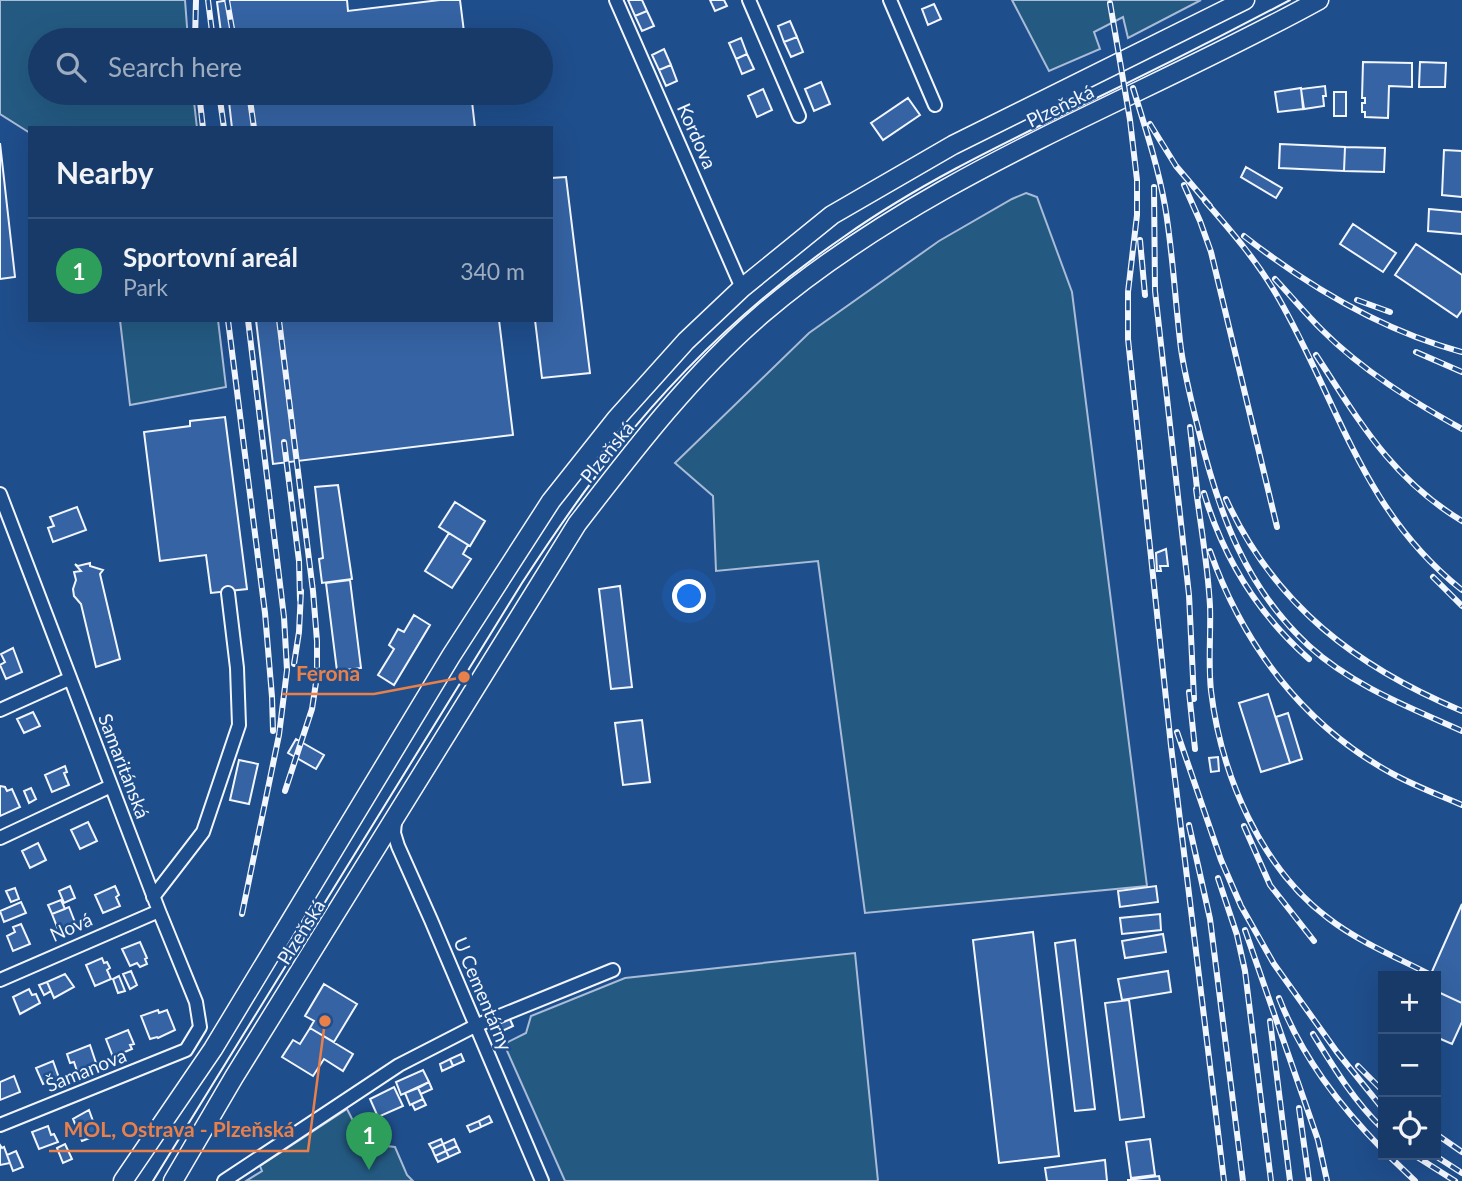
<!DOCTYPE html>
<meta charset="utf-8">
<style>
body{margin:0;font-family:Lato,sans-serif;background:#244571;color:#f1f3f6}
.controls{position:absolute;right:21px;bottom:21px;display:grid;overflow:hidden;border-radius:0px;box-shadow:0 7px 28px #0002}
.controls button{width:63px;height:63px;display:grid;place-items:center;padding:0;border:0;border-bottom:2px solid #36547d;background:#173a69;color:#f1f3f6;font:35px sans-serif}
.you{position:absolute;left:690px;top:597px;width:24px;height:24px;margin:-18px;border:5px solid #fff;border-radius:50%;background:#1a73e8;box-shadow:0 0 0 10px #1a73e833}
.badge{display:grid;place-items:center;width:46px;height:46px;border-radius:50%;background:#ffb74d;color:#fff;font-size:23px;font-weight:700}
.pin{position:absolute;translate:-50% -58px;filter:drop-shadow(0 2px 4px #0008)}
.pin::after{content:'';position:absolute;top:37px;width:24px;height:21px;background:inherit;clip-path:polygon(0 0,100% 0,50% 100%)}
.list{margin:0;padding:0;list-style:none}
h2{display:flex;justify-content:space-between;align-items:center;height:91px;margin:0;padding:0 28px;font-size:30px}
h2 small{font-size:23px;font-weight:400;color:#9eadc0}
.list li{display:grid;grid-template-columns:46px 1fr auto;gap:21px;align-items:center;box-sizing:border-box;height:105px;padding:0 28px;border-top:2px solid #36547d}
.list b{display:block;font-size:26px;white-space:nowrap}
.list p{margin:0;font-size:23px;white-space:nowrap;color:#9eadc0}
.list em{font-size:23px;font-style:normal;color:#9eadc0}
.icon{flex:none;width:38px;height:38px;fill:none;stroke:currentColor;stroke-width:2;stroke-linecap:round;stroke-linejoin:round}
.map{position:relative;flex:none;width:1462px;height:1181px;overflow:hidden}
.search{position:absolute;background:#173a69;box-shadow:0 7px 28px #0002;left:28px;top:28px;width:525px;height:77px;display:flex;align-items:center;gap:18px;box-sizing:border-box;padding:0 24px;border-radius:38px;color:#9eadc0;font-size:26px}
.panel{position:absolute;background:#173a69;box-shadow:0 7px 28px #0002;left:28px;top:126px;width:525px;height:196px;border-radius:0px}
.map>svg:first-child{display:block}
</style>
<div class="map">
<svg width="1462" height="1181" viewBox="0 0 1462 1181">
<rect width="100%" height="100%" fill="#1f4e8c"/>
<path fill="#245a82" stroke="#a8bbd7" stroke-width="2" d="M0 0H185L188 40H40V93H193L197 128H30V133L0 114Z
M1012 0H1201L1128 38 1123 17 1094 32 1100 49 1049 71Z
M1026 193 1037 197 1072 292 1147 886 865 913 818 561 716 571 713 496 675 463 809 333 939 241 1012 199Z
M120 320H218L226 387 130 405Z
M855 953 878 1181H565L504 1044 526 1033 531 1016 625 978Z
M347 1109C360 1135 365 1145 395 1147L407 1175 413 1181H246L262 1171 260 1166Z"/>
<path fill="#3563a3" stroke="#f2f6ff" stroke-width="2" d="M347 0 348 11 440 0H460L465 40H222L217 2 229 0Z
M628 0H642L647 11 635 16Z
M710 0H724L727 6 715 11Z
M934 4 941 19 928 25 922 9Z
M647 11 654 26 642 31 635 16Z
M790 21 797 37 784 42 778 26Z
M797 37 803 52 791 57 784 42Z
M741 38 747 54 736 59 729 43Z
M664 49 671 65 659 70 652 55Z
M747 54 754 69 742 74 736 59Z
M1363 62 1412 63V87L1389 86 1388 118 1365 117V112H1362V103H1365V98H1362Z
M1420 62 1446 63 1445 87H1419Z
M671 65 677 81 666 86 659 70Z
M821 82 830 104 814 111 805 89Z
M1325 86 1326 96H1323L1324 106 1304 109 1301 89Z
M1301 88 1303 109 1278 112 1275 92Z
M763 89 772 110 757 117 748 96Z
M1334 92H1346V116H1334Z
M228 93H471L475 128H232Z
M908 98 920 115 883 140 871 123Z
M0 143 15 277 0 279Z
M1280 144 1345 147 1344 171 1279 168Z
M1345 147 1385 148 1384 172 1344 171Z
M1444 150 1462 151V197L1442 195Z
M1246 167 1282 188 1276 198 1241 177Z
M566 177 590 373 542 378 535 320H551V178Z
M1429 209 1462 212V234L1428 231Z
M1353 224 1396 253 1383 272 1340 244Z
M1416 244 1462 275V310L1457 317 1395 275Z
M256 320H499L513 435 273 464Z
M225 417 247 589 211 593 206 555 160 561 144 432 190 426V421Z
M338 485 352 579 322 583 319 559 323 558 315 487Z
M455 502 485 521 470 546 439 527Z
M77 507 86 530 53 542 48 528 54 526 50 517Z
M449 533 468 545 463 554 471 559 452 588 425 571Z
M1166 549 1168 566H1160L1161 571H1157L1156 553Z
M90 563V566L103 570 100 574 120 659 96 667 81 604 74 596 73 589 76 580 74 572 81 571 75 564 78 566Z
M350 580 361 668 337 671 326 583Z
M620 586 632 687 611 689 599 589Z
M414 615 430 625 394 685 378 675 394 649 389 645 398 629 404 632Z
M13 648 22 672 6 679 0 665 5 662 1 654Z
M1268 694 1290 763 1261 772 1239 703Z
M33 712 40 726 24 733 17 719Z
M1288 713 1302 759 1290 763 1276 717Z
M642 720 650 782 623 785 615 723Z
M296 739 324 755 316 769 288 753Z
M1218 757 1219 771 1211 772 1209 758Z
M239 760 258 764 249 804 230 800Z
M65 766 67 772 64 773 69 785 52 792 45 775Z
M0 786 5 787 7 791 12 789 20 807 0 816Z
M31 788 36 799 29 803 24 791Z
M88 822 97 841 80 849 71 830Z
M38 843 46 860 30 868 22 851Z
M70 886 75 898 64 903 59 891Z
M115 886 119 895 116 897 120 906 103 913 95 895Z
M1156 886 1158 902 1120 907 1118 891Z
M15 888 19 899 11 902 6 891Z
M61 900 65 909 52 914 48 905Z
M21 902 26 913 4 922 0 911Z
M1462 904V1003L1436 991V976H1430Z
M69 907 76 925 59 932 52 914Z
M1160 914 1161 930 1122 934 1120 918Z
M21 924 30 944 13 951 7 936 15 932 13 927Z
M1033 932 1059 1156 999 1163 973 940Z
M1163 934 1166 952 1125 958 1122 941Z
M1075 940 1095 1109 1075 1111 1055 943Z
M140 942 147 958 145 959 147 964 140 967 137 963 130 966 122 949Z
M102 958 104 963 107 962 110 968 107 970 111 979 95 986 86 965Z
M131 971 137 985 130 989 123 974Z
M1168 971 1171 992 1122 1000 1118 979Z
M65 974 74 987 54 998 47 982Z
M119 976 125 991 118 993 113 979Z
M47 982 51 991 44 995 39 985Z
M324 984 357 1004 334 1042 310 1028 314 1021 305 1016Z
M29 989 32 995 36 994 40 1003 20 1014 13 997Z
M1436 991 1462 1003V1022L1452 1044 1436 1037Z
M1129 1000 1144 1117 1120 1120 1105 1003Z
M158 1010 159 1013 167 1010 175 1030 158 1038 157 1037 150 1039 141 1016Z
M508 1015 513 1026 500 1032 495 1021Z
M310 1028 353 1054 343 1071 324 1059 313 1076 282 1057 293 1040 300 1044Z
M128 1030 134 1044 130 1045 132 1049 113 1057 106 1039Z
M90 1045 96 1063 77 1071 74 1062 70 1063 67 1054Z
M461 1054 464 1061 453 1066 450 1059Z
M450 1059 453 1066 442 1071 440 1064Z
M53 1061 59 1078 43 1084 36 1068Z
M423 1070 429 1082 401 1095 396 1082Z
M14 1076 20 1092 0 1100V1082Z
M429 1082 432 1089 421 1094 418 1088Z
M394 1087 403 1106 378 1117 370 1099Z
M418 1088 423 1099 410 1105 405 1093Z
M423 1099 426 1105 415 1110 412 1104Z
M89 1110 98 1135 82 1141 73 1119Z
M489 1116 492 1122 481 1127 479 1121Z
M479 1121 481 1127 470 1132 467 1126Z
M48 1126 51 1135 54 1134 58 1142 39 1149 32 1132Z
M441 1139 443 1144 432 1149 429 1144Z
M454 1139 457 1146 446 1151 443 1144Z
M1150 1139 1155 1175 1131 1178 1126 1142Z
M65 1144 72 1159 63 1163 57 1148Z
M443 1144 446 1151 435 1156 432 1149Z
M0 1145 2 1148 4 1147 10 1163 0 1165Z
M457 1146 460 1152 449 1157 446 1151Z
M16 1151 23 1167 13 1171 7 1155Z
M446 1151 449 1157 438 1162 435 1156Z
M1105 1160 1107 1181H1047L1045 1168Z
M1159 1176 1160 1181H1128V1180Z"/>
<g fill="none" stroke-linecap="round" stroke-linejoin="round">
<defs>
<path id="street" d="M616 0 742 288
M749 0 799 116
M890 0 935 105
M0 494 159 911 196 1002 200 1027 186 1050 0 1125
M0 710 69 679
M395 821 394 833 398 846 431 920 542 1181
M0 838 111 786
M153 897 203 832 239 725 237 668 228 593
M0 980 159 911
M224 1181 399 1065 475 1026 613 970"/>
<path id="secondary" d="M123 1181 213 1049 451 656 551 501 616 419 686 341 742 288 832 215 953 145 1245 0
M173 1181 234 1077 577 524C634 450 691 375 762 314 926 174 1132 103 1319 0"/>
</defs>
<use href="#street" stroke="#f2f6ff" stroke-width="16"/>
<use href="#secondary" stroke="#f2f6ff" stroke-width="21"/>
<use href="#street" stroke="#1f4e8c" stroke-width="12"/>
<use href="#secondary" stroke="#1f4e8c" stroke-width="18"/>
<path stroke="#f2f6ff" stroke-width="2" d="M153 1181 522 583C552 537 583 491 617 449 682 367 759 295 845 236 916 186 994 148 1072 110 1145 75 1218 38 1290 0"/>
<defs>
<path id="rail" d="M208 0 213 40
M227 0 234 40
M1110 3 1130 120 1137 180V215L1128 292V339L1171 746 1224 1181
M195 40 196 0
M1133 88C1145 127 1158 166 1165 206 1173 253 1175 301 1181 349 1185 377 1192 404 1199 432 1219 513 1245 587 1309 646 1353 686 1409 707 1462 731
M199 93 203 128
M219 93 224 128
M249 93 254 128
M1150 124 1176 166 1210 206
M1184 185 1200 221 1211 252 1277 527
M1154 187 1155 291 1189 595 1194 699
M1205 201C1232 232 1258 262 1279 299 1339 404 1362 511 1462 590
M1244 236C1308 286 1383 331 1462 352
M1140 240 1145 295
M1275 279C1291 296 1306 314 1322 330 1363 371 1412 401 1462 429
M1357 300 1390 312
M228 320 265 613 272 697 273 731
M279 320 313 591 317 641V676L312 709 285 791
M1416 352 1462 372
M1316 355C1360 422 1391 478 1462 521
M1190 427 1198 497
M284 442 299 561 300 600
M1196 489C1201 528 1208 567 1210 606 1211 634 1208 663 1211 691 1221 774 1260 867 1328 918 1359 942 1396 957 1431 975
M1204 493C1223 557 1258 614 1309 659
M1226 499C1275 606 1357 667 1462 711
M1210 551C1243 645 1304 726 1393 774 1415 786 1439 795 1462 805
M1433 577 1462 606
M294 664 299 632 301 591
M1189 692 1195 749
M1177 732 1221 860 1241 906 1274 964 1337 1052 1383 1109
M1189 825 1210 919 1243 1181
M1244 826 1270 885 1314 941
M1218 878 1237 935 1245 971 1271 1181
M242 914 279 735 287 670 284 617 248 320
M1245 930 1318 1140 1327 1181
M1279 998C1302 1057 1339 1105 1383 1150
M1270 1021 1290 1181
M1313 1034C1334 1068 1354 1101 1383 1129
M1358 1066 1383 1091
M1299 1108 1309 1181
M1436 1134 1462 1152
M1388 1155 1415 1181
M1414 1155 1455 1181
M1434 1155 1462 1173"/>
</defs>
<use href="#rail" stroke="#f2f6ff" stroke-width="6"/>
<use href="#rail" stroke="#1f4e8c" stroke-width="3.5" stroke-dasharray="10" stroke-linecap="butt"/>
</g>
<g text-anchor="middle" stroke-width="5" stroke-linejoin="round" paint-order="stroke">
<g font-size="19" fill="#f2f6ff" stroke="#1f4e8c">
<text transform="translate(1060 106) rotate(-26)" y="7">Plzeňská</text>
<text transform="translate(697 136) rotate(66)" y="7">Kordova</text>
<text transform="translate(607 452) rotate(-51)" y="7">Plzeňská</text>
<text transform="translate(124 766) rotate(69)" y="7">Samaritánská</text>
<text transform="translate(71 927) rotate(-24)" y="7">Nová</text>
<text transform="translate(301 932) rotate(-58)" y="7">Plzeňská</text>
<text transform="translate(483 994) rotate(67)" y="7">U Cementárny</text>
<text transform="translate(86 1070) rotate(-22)" y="7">Šamanova</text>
</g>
</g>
<path fill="none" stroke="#ea8049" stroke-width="2.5" d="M464 677L374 694H282M325 1021L308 1151H49"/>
<g fill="#ea8049" stroke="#1f4e8c" stroke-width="2.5">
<circle cx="464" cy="677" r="7"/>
<circle cx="325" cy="1021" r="7"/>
</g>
<g font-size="21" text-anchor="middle" font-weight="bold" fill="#ea8049" stroke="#1f4e8c" stroke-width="5" stroke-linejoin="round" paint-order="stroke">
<text x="328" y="681">Ferona</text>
<text x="179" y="1137">MOL, Ostrava - Plzeňská</text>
</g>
</svg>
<div class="controls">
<button>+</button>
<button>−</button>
<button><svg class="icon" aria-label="locate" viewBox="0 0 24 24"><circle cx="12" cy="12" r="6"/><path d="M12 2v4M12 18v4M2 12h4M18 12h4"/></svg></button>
</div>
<div class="you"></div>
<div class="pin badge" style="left:369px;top:1170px;background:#2e9e5b">1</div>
<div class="search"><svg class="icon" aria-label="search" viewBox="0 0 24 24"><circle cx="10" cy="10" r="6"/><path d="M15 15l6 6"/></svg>Search here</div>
<section class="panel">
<h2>Nearby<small></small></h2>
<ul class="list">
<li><span class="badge" style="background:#2e9e5b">1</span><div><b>Sportovní areál</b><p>Park</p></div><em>340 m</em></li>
</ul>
</section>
</div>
